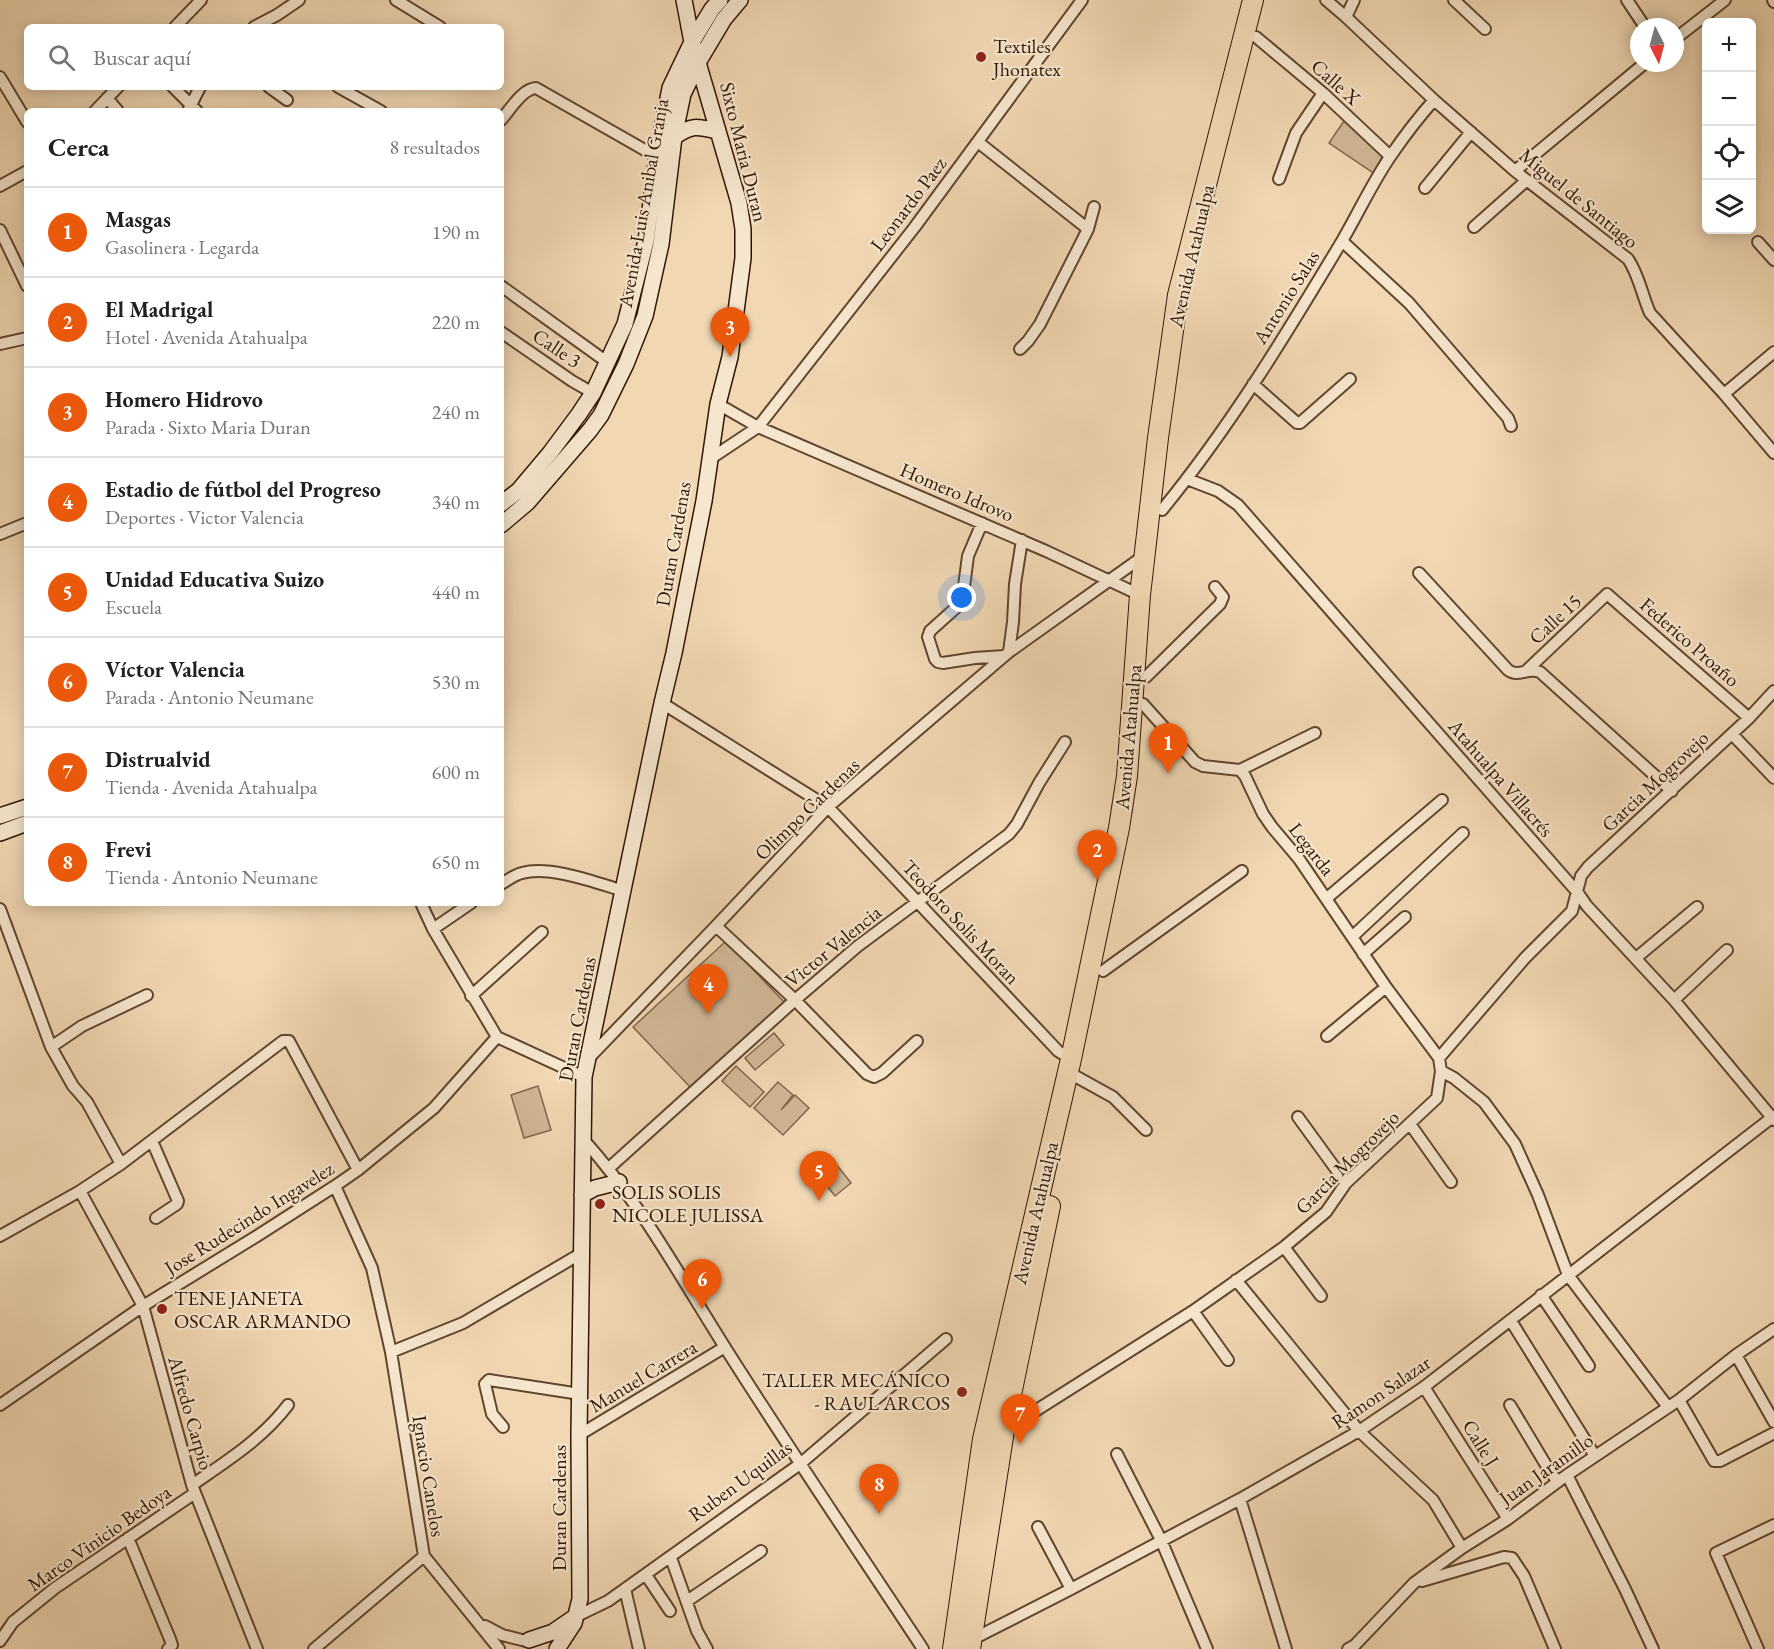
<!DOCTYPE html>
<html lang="es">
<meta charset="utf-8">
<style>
body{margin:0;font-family:"EB Garamond",serif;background:#f2f2f2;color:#202124}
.controls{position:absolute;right:18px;top:18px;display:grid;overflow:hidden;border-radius:9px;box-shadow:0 3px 15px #0003}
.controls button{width:54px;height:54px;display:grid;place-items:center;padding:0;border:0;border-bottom:2px solid #e0e0e0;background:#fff;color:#202124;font:30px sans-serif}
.compass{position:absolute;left:1630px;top:18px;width:54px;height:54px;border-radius:50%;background:#fff;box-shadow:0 3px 15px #0003;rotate:174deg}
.you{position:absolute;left:962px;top:598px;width:21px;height:21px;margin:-15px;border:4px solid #fff;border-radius:50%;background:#1a73e8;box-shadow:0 0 0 9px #1a73e833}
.badge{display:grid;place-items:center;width:39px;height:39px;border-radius:50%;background:#ea580c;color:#fff;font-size:20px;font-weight:700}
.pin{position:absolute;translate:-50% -50px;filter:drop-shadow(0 2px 3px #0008)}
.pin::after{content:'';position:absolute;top:32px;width:21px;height:18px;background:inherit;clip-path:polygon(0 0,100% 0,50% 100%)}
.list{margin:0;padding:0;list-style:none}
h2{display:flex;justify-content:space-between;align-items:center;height:78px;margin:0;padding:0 24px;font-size:26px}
h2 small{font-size:20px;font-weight:400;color:#757577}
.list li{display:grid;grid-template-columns:39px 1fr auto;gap:18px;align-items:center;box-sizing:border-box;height:90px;padding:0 24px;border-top:2px solid #e0e0e0}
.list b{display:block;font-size:22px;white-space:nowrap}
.list p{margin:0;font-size:20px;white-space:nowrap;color:#757577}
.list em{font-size:20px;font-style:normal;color:#757577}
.icon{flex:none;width:33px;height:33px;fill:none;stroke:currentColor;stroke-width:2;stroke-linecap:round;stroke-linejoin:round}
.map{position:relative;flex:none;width:1774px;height:1649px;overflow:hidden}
.search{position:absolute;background:#fff;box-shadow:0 3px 15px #0003;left:24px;top:24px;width:480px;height:66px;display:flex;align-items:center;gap:15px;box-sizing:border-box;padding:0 21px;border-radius:9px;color:#757577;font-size:22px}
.panel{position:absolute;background:#fff;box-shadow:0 3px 15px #0003;left:24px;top:108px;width:480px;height:798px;border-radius:9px}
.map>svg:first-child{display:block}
</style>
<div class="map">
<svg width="1774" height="1649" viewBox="0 0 1774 1649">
<rect width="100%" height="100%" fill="#f1d8b3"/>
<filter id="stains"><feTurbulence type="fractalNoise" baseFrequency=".00333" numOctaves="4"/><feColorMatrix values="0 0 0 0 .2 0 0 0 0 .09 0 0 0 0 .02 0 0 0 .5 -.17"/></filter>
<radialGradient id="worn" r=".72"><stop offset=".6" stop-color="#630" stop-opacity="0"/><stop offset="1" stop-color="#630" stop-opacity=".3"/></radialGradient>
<path fill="#d0b795" stroke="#80664b" stroke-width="1.5" d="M1346 118 1383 154 1375 174 1329 143Z
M726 941 784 1002 691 1088 633 1027Z
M774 1033 784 1045 755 1070 745 1058Z
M736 1066 764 1092 750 1107 722 1081Z
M778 1082 793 1095 781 1110 795 1095 809 1108 783 1135 754 1108Z
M538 1086 551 1130 524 1138 511 1095Z
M829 1155 851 1183 835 1196 813 1168Z"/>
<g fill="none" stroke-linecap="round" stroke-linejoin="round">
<defs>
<path id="street" d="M396 0 440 27
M1326 0 1346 17 1434 100 1515 171 1628 259C1639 275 1642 295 1650 313L1724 394 1774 453
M1454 0 1485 29
M1627 0 1645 27
M1773 0 1774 2
M1346 17 1354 0
M175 27 201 0
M254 27 277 15 299 0
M1256 37 1323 93 1390 156
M1675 39 1725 0
M0 77 27 122
M173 87 197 111
M269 87 287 100
M338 87 381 111
M107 98 118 111
M95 111 118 87
M188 111 200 87
M501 120C510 110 522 89 536 88L643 149 657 156
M978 142 1088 229 1040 324 1028 341 1020 349
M1515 171 1645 63
M1279 179 1296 133 1323 93
M0 186 27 171
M1425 188 1471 132
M1474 227 1527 180
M1088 229 1094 207
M0 230 27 286
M1342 241 1409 303 1508 418 1511 426
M1758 242 1774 260
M501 286 607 362
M501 332 572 381 593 393
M0 344 27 338
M1253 384 1297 423H1300L1350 379
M1724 394 1774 352
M718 404 758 427 1046 551 1140 595
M710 459 758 427 914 228 1082 0
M1187 479 1218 491 1238 505 1578 893 1587 906 1674 1000 1774 1120
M1162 510C1230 427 1287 333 1342 241 1359 212 1373 181 1392 154 1405 135 1419 117 1434 100
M982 523 968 556 963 594 959 605 930 631 928 637 935 659 938 662 943 663 975 658 1004 656
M0 534 27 523
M1419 573 1508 670C1519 678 1527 667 1540 672L1672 791
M1009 652 1145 555
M1527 670 1607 594 1749 718
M1146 677 1220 604 1223 597 1215 587
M662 703 828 807 1058 1051 1071 1059
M1732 734 1774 778
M1240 770 1315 733
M501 884C508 880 514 875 522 873 550 865 597 883 624 891
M1327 898 1442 800
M421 903 433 929 497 1037 584 1077
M0 909 51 1047 73 1086 87 1102 121 1164
M716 926 795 1000 867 1074 874 1077 882 1073 917 1041
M433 929 471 903
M1353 936 1463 833
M1363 954 1405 917
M1636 958 1697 907
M1103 971 1242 871
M471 996 542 932
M1674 1000 1727 950
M1327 1036 1386 987
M51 1047 82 1026 147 995
M1439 1058 1525 958 1572 911 1581 876 1588 867 1749 718 1774 691
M588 1059 716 926 828 807 1009 652 1013 622 1015 584 1022 540
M1441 1071 1454 1078 1484 1102 1515 1144 1538 1195 1568 1275 1668 1407
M1075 1076 1113 1097 1146 1130
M1298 1117 1346 1183
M1410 1124 1451 1182
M583 1139C640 1202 681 1278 726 1349 790 1450 857 1549 923 1649
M152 1141 178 1201 177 1204 156 1218
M609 1168 795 1000 858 946 1009 834 1017 824 1039 783 1065 742
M335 1186 372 1268 391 1352 424 1556 499 1649
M80 1191 143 1306 192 1485 257 1649
M0 1236 80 1191 121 1164 283 1041H289L358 1170
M1284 1247 1321 1296
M1236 1280 1359 1431 1433 1500 1462 1548
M1541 1295 1589 1366
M1193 1311 1228 1360
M1511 1321 1595 1456
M391 1352 463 1323 580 1254
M1736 1355 1774 1422
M1424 1387 1508 1519
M1679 1400 1714 1461H1720L1774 1433
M0 1405 143 1306 257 1236 335 1186 358 1170 434 1108 497 1037
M1510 1405 1549 1470 1558 1482
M1005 1424 1032 1413 1193 1311 1284 1247 1326 1212 1346 1183 1437 1098 1441 1071 1439 1058 1386 987 1299 859 1272 827 1263 814 1245 776 1240 770 1203 766 1195 762 1143 704 1132 701
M503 1427 492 1414 485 1384 489 1380 580 1394
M579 1435 725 1347
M1117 1454 1161 1540 1207 1649
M1567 1475 1625 1589 1653 1649
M192 1485C227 1461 262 1439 288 1405
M1240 1499 1286 1649
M1038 1527 1071 1589
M128 1538 170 1639 172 1645 168 1649
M671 1558 697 1631 707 1649
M646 1575 670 1611
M1422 1581 1504 1557 1512 1558 1524 1576 1555 1649
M625 1589 639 1649
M687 1601 761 1551
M577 1616 608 1601 800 1464 946 1339
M485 1626 502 1635 526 1641
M971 1640 1071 1589 1240 1499 1359 1431 1424 1387 1774 1116
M0 1641 13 1622 55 1588 195 1493
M314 1649 424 1556
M1348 1649 1355 1645 1414 1583 1462 1548 1508 1519 1567 1475 1679 1400 1736 1355 1774 1329
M1758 1649 1716 1553 1774 1525"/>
<path id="secondary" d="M674 137C692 125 696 126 717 131
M501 504 518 491 550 453 579 414 593 393 625 324 646 241 657 156 670 88 692 42 712 9 720 0
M501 525 527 503 590 430 601 415 626 364 645 316 661 244 674 137 683 94 699 61 724 19 740 0
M0 816 27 807
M0 833 27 823
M582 1195 595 1188 619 1182
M529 1640 553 1632 572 1619
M557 1649 574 1623 580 1599 579 1435 584 1077 662 703 674 653 704 501 718 404 730 357 743 258V229L739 203 692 42 684 0"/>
<path id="highway" d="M953 1649 983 1439 1071 1059 1119 828 1127 776 1140 595 1158 438 1178 295 1253 0
M970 1649 1005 1424 1050 1206"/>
</defs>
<use href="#street" stroke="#60462e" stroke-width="14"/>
<use href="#secondary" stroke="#2f1601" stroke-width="18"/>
<use href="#highway" stroke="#2f1601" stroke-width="22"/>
<use href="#street" stroke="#f6e6ce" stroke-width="10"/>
<use href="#secondary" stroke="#f6e6ce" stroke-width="15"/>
<use href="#highway" stroke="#f1d8b3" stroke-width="20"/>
</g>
<g fill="#8f2418" stroke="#f6e6ce" stroke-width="2">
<circle cx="981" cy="57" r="6"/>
<circle cx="600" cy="1204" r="6"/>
<circle cx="162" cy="1309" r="6"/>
<circle cx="962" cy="1392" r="6"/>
</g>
<g text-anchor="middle" stroke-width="4.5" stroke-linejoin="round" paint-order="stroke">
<g font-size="20" fill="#2f1601" stroke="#f6e6ce" text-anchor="start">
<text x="993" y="53">Textiles<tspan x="993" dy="23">Jhonatex</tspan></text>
<text x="612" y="1199">SOLIS SOLIS<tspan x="612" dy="23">NICOLE JULISSA</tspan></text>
<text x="174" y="1305">TENE JANETA<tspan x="174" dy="23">OSCAR ARMANDO</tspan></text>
<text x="950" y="1387" text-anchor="end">TALLER MECÁNICO<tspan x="950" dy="23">- RAUL ARCOS</tspan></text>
</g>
<g font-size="20" fill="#2f1601" stroke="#f6e6ce">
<text transform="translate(1336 82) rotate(42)" y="7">Calle X</text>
<text transform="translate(744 152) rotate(76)" y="7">Sixto Maria Duran</text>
<text transform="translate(1579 198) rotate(39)" y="7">Miguel de Santiago</text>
<text transform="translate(643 203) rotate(-80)" y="7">Avenida Luis Anibal Granja</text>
<text transform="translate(908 204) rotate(-53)" y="7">Leonardo Paez</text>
<text transform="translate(1191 256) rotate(-77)" y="7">Avenida Atahualpa</text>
<text transform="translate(1286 297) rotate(-58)" y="7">Antonio Salas</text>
<text transform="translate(557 348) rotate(34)" y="7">Calle 3</text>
<text transform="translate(957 492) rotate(23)" y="7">Homero Idrovo</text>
<text transform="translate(673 544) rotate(-80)" y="7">Duran Cardenas</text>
<text transform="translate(1555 619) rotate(-43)" y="7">Calle 15</text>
<text transform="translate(1690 642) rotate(41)" y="7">Federico Proaño</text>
<text transform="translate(1128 737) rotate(-85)" y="7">Avenida Atahualpa</text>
<text transform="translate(1501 778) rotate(49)" y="7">Atahualpa Villacrés</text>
<text transform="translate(1655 781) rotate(-43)" y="7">Garcia Mogrovejo</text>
<text transform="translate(807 809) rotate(-44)" y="7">Olimpo Cardenas</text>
<text transform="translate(1312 849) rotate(52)" y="7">Legarda</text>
<text transform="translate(961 922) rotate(47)" y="7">Teodoro Solis Moran</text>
<text transform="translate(833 946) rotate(-39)" y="7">Victor Valencia</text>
<text transform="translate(577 1019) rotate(-79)" y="7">Duran Cardenas</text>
<text transform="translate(1347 1162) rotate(-45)" y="7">Garcia Mogrovejo</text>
<text transform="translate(1035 1213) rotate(-77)" y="7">Avenida Atahualpa</text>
<text transform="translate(249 1218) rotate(-32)" y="7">Jose Rudecindo Ingavelez</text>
<text transform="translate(643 1376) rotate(-31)" y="7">Manuel Carrera</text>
<text transform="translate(1381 1392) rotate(-34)" y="7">Ramon Salazar</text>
<text transform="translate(191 1413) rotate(74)" y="7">Alfredo Carpio</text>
<text transform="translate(1481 1443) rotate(58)" y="7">Calle J</text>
<text transform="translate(1546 1469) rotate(-35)" y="7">Juan Jaramillo</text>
<text transform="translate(429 1476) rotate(81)" y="7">Ignacio Canelos</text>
<text transform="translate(740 1481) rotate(-36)" y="7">Ruben Uquillas</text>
<text transform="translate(559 1508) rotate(-90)" y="7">Duran Cardenas</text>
<text transform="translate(99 1538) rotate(-35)" y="7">Marco Vinicio Bedoya</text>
</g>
</g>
<rect width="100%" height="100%" filter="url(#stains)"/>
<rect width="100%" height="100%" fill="url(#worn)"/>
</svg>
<div class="controls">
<button>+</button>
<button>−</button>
<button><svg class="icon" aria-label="locate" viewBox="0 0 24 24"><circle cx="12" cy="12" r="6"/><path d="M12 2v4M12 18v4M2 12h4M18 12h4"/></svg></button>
<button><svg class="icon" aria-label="layers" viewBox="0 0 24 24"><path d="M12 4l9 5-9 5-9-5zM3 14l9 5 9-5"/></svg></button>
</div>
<svg class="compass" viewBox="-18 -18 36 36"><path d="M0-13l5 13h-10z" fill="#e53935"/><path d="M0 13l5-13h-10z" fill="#757577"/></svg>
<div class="you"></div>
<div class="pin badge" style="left:1168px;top:773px">1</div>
<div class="pin badge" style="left:1097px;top:880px">2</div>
<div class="pin badge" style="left:730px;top:357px">3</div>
<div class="pin badge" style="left:708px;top:1014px">4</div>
<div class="pin badge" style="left:819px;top:1201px">5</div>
<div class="pin badge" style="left:702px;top:1309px">6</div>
<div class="pin badge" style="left:1020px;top:1444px">7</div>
<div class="pin badge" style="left:879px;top:1514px">8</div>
<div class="search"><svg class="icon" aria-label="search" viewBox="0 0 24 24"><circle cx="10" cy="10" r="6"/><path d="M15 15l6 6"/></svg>Buscar aquí</div>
<section class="panel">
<h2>Cerca<small>8 resultados</small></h2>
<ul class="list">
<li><span class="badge">1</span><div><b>Masgas</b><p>Gasolinera · Legarda</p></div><em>190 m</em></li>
<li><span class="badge">2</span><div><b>El Madrigal</b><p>Hotel · Avenida Atahualpa</p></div><em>220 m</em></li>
<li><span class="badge">3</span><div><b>Homero Hidrovo</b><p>Parada · Sixto Maria Duran</p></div><em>240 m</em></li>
<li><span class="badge">4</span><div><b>Estadio de fútbol del Progreso</b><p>Deportes · Victor Valencia</p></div><em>340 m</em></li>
<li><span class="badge">5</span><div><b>Unidad Educativa Suizo</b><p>Escuela</p></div><em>440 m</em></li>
<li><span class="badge">6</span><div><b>Víctor Valencia</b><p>Parada · Antonio Neumane</p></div><em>530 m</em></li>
<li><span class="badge">7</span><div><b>Distrualvid</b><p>Tienda · Avenida Atahualpa</p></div><em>600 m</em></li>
<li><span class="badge">8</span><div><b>Frevi</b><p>Tienda · Antonio Neumane</p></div><em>650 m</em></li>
</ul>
</section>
</div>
